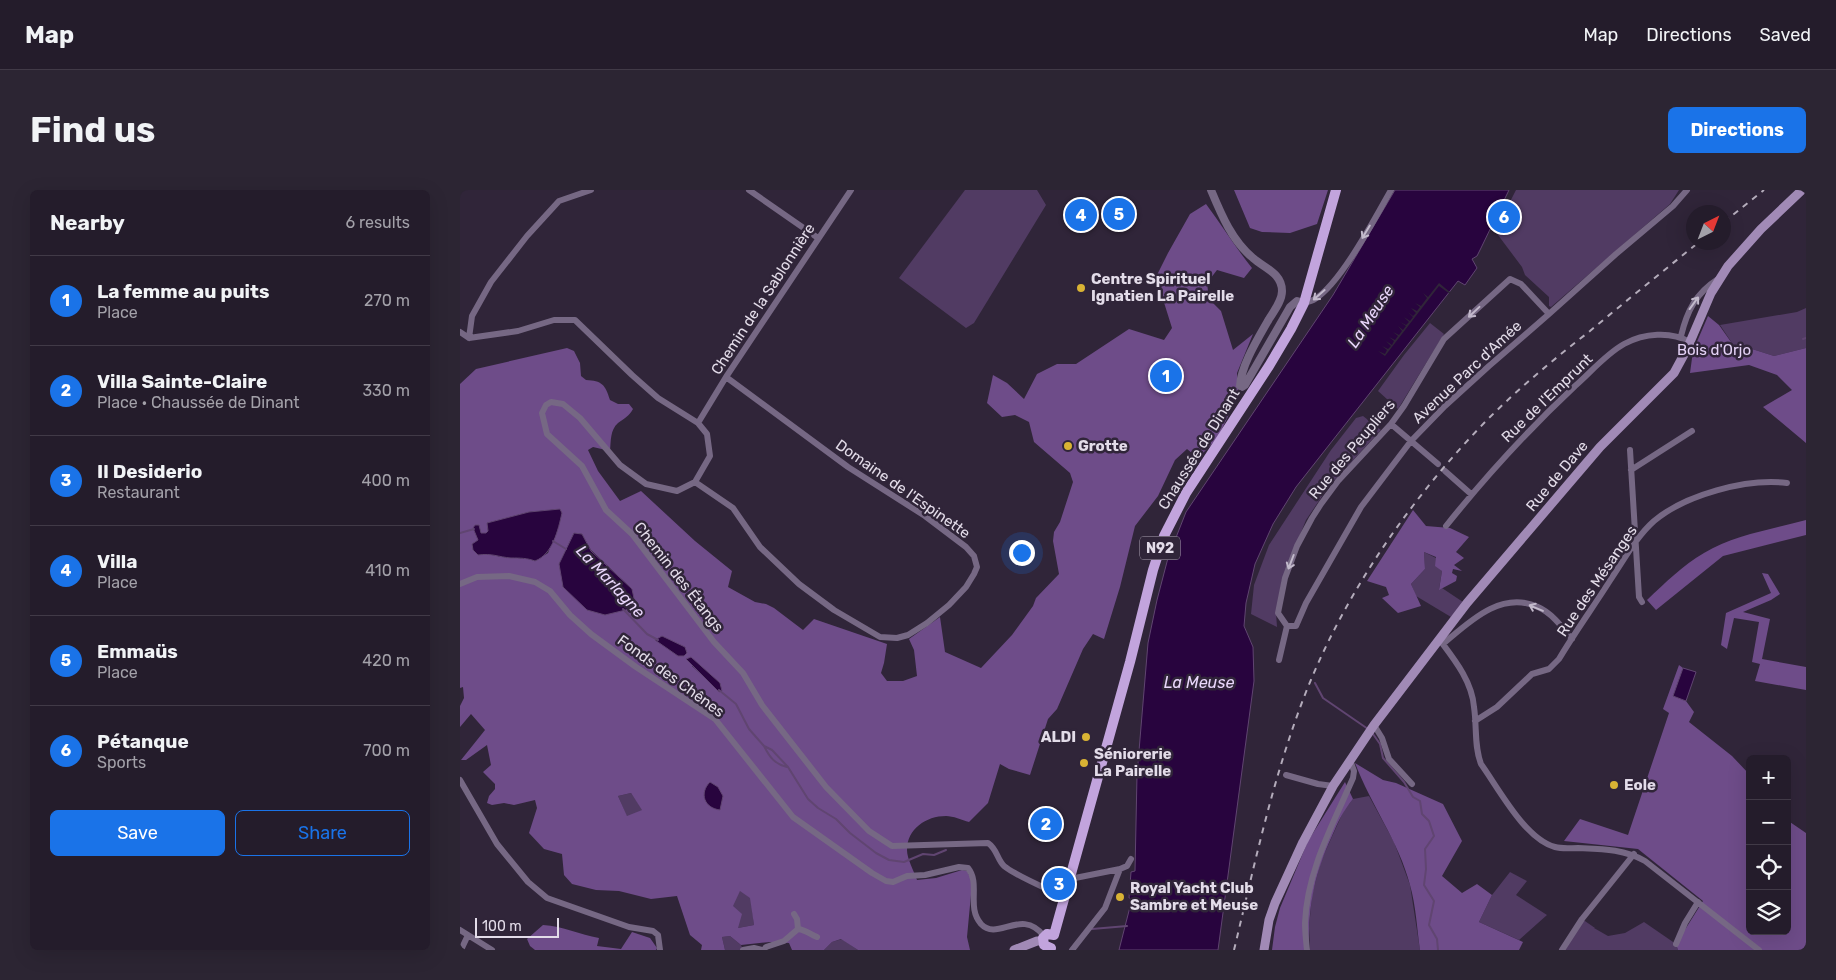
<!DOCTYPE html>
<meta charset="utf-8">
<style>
body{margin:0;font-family:Rubik,sans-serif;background:#2c2533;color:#f1f3f6}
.controls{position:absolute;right:15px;bottom:15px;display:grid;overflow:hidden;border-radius:8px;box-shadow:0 5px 20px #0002}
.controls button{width:45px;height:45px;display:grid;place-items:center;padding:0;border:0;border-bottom:1px solid #413a47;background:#241c2b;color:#f1f3f6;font:25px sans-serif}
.compass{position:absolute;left:1226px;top:15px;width:45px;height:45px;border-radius:50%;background:#241c2b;box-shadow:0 5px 20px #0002;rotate:42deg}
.scale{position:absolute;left:15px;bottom:12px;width:84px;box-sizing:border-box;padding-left:5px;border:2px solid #e3dce9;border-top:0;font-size:14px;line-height:18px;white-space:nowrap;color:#e3dce9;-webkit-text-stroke:4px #302539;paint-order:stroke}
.you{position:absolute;left:561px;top:362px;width:18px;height:18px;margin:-12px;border:4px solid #fff;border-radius:50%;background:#1a73e8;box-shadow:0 0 0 8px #1a73e833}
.badge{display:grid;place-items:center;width:32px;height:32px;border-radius:50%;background:#1a73e8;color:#fff;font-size:16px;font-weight:700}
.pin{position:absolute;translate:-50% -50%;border:2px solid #fff;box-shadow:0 1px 5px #0006}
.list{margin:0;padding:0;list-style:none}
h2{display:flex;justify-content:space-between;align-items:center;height:65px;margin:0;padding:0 20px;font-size:21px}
h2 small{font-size:16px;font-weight:400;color:#a3a1a9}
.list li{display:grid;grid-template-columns:32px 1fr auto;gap:15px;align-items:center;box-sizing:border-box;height:90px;padding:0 20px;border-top:1px solid #413a47}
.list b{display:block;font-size:19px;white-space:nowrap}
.list p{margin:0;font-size:16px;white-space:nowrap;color:#a3a1a9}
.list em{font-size:16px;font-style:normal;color:#a3a1a9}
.actions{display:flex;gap:10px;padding:15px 20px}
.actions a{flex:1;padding:11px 0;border:1px solid #1a73e8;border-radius:8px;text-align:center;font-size:18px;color:#1a73e8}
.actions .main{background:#1a73e8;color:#fff}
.icon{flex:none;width:28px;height:28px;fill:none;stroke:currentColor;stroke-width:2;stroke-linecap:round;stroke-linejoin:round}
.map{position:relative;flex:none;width:1346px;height:760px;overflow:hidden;border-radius:8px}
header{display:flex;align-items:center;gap:30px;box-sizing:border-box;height:70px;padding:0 25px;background:#241c2b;border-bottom:1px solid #413a47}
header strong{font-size:24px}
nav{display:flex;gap:28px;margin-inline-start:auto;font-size:18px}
.intro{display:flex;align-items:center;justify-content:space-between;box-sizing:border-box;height:120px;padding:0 30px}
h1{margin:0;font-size:35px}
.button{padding:12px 22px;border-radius:8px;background:#1a73e8;color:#fff;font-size:18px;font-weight:700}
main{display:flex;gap:30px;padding:0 30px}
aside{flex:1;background:#241c2b;border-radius:8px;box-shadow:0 5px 20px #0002}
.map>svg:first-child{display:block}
</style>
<header>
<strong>Map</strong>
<nav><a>Map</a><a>Directions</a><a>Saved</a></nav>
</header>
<div class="intro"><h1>Find us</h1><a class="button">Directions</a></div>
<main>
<aside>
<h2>Nearby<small>6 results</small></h2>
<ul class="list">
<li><span class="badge">1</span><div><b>La femme au puits</b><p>Place</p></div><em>270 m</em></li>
<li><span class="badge">2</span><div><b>Villa Sainte-Claire</b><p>Place · Chaussée de Dinant</p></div><em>330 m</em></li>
<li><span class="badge">3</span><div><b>Il Desiderio</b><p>Restaurant</p></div><em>400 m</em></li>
<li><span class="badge">4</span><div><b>Villa</b><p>Place</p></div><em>410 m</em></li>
<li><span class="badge">5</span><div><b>Emmaüs</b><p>Place</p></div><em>420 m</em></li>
<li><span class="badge">6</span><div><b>Pétanque</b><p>Sports</p></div><em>700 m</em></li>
</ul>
<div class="actions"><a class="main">Save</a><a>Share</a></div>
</aside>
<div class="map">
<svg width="1346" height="760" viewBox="0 0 1346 760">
<rect width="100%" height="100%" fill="#302539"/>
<path fill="#513b63" d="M505 0H577L586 15 514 133 506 138 439 88Z
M1056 0H1219L1210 14 1091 117 1089 116V107L1065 85 1062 77 1035 41Z
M1346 118V158L1314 166 1292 159H1276L1260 135 1337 122Z
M970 133 984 144 938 219 918 201 944 165Z
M903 226 921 240 869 296 846 330 822 390 816 423 817 437 791 424 794 395 809 355 871 260 896 228Z
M964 362 976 368 982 381 979 399 982 398 1003 412 991 427 956 406 951 394 965 379Z
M171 603 183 620 167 627 158 606Z
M909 606 934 652 950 695 960 760H850L849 738 852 705 861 671 884 620 893 609Z
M1050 682 1067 691 1056 705 1087 725 1059 750 1019 732 1032 705Z
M280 700 291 708 294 735 278 738 272 716Z
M1122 729 1135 738H1134L1148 746 1165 743 1184 732 1216 754 1218 760H1102Z
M270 746 281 755 283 760H265L262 747Z
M382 749 398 760H364L372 752Z"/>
<path fill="#6e4c89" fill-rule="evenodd" d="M774 0H868L857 34 830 43 802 42 790 38Z
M746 14C762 35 775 57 792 78L784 88 757 80 747 93 749 109 761 121 773 160 793 144 777 183 779 204 757 249 738 268 727 259 715 270 698 306 675 336 660 397 644 449 633 444 623 459 597 519 588 529 570 585 549 579 540 574 528 613 509 632C502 630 493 626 486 626 466 626 447 639 447 660 447 669 454 681 457 690L476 688 502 680 507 681 510 687 512 694 507 747 510 760H398L381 749 372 752 364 760H332L329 753 310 752 281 755 270 746 262 747 265 760H241L242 755 230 745 217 706 191 709 159 701 136 700 112 694 104 685 102 664 84 659 69 643 77 618 75 610 54 615 44 613 32 615 27 613 29 606 35 599V594L23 582 31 575 27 555 6 570H1L25 540 11 524 0 537V516L4 508 3 497 0 498V194L16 179 107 158 114 161 120 173 121 186 126 190C142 191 145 194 150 210L158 214H169L173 219C169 226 165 228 158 233 150 240 151 251 150 261L133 257 128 260 138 281 160 311 181 301 235 351 272 381 268 397 295 412 306 414 314 418 343 440 354 429 427 454 424 473 421 483 427 491H443L457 486 454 460 449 449 480 427 485 462 521 478 552 445 573 416 576 408 599 384 593 351 594 342 600 332 613 292 610 283 574 252 569 232 555 225 542 227 527 213 533 185 547 193 564 209 577 184 597 174H616L669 139 704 150 712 138 696 87 708 63 730 24ZM100 319V332L88 363 75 371C67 368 60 368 51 368 38 367 32 363 18 365L12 355 18 350 19 339 21 343H26L28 341 27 333 69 322ZM114 343 122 344 131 360 172 399 99 374ZM239 475 260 493 259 501 232 476ZM171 603 182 620 167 626 158 606ZM280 701 290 708 294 735 278 738 282 724 273 716Z
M1248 126 1259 135 1276 159H1292L1314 166 1346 158V253L1303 217 1332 200 1317 185 1289 175 1230 183 1233 161Z
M953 320 966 336 990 338 1009 347 996 362 1004 368 994 375 1002 381 993 379 992 383 997 386 996 391 979 400 982 381 975 376 976 367 964 362 965 379 951 394 961 416 938 423 922 408 929 405 926 397 907 391Z
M1346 330V345L1263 366 1196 420 1187 410C1205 393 1223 375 1244 363 1274 345 1313 339 1346 330Z
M1302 383 1308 384 1320 404 1311 410 1283 422 1310 429 1302 469 1346 477V500L1295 491 1300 474 1292 472 1299 432 1274 428 1267 459 1261 455 1266 423 1311 403Z
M1219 475 1223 478 1213 506 1226 511 1234 522 1229 532 1272 566 1290 585V741H1327V630L1346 643V760H1218L1216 754 1243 711 1178 659 1104 651 1120 629 1168 645 1209 523 1203 519Z
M895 573 923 590 936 593 983 614 1002 651 982 686 1002 703 1017 694 1032 705 1019 732 1063 752 1059 760H960C957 739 956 716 950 695 939 652 911 615 895 573Z
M885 592 893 609C883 621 878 632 872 646 854 685 848 717 849 760H812L815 737 820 718 848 651Z
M83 735C103 736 120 745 139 748L137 756 161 759 172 742 190 748 197 758 196 760H75L70 756 67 749Z"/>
<path fill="#28043e" stroke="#604571" d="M935 0H1049L1021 58 1017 66 1012 69 1017 78 1005 95 998 91 836 297 813 334 795 374 786 413 784 436 793 457 794 491 758 760H659L672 709 669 708 671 682 675 681 677 585 688 453 697 410 708 368 726 322 873 105Z
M100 319 102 323C98 340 93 364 75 371 67 368 60 368 51 368 38 367 32 363 18 365L13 360 12 354 18 350 13 338 15 335H19L21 343H26L28 341 27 333 69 322Z
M114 343 122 344 131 361 172 399 175 413 170 419 145 425 127 420 103 397 99 374Z
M202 446 225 457 227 463 224 466H218L195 450Z
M231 467 260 493 262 501 259 502 226 469Z
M1223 478 1236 482 1226 511 1213 506Z
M250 592 258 597 263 606 260 620C244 618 239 603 250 592Z"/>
<path fill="#302539" d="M979 93 991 103 990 104 979 96 925 166 918 161 925 164 927 160 922 156 928 159 931 156 926 151 932 155 934 151 929 147 935 150 938 146 933 142 939 145 942 141 938 136 943 140 946 136 940 132 946 135 949 132 944 127 950 131 953 127 948 122 953 126 956 123 951 118 957 121 960 117 955 113 961 116 964 112 959 107 964 112 967 108 963 103 968 107Z"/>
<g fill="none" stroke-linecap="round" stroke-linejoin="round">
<path stroke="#604571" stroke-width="2" d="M1343 149 1346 148
M0 343 14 339
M93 351 106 359
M163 419 187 444 198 450
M855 493 863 508 908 539
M259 500 276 514 289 539 304 556 312 560 328 577 348 609 358 618 376 629 390 643 416 663 429 670 444 672 463 664 474 665 486 660
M913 544 920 554 923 568 944 592 953 607 960 611 962 624 969 631 974 646 965 659 966 679 964 695 974 711 969 735 977 749 978 760
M304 556C310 568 315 574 327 577
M632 739 667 736"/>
<path stroke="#766884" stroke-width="6" d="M289 0 358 48
M844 113C848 112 852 111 855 109 881 93 915 28 931 0
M0 142 9 148
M1221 146C1227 121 1236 103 1258 89
M9 148 58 141 94 130H115L172 185 198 208 238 233 247 244 250 266 235 292 217 301 186 294 160 275 120 228 103 214 91 212 86 215 82 223 87 244 122 276 146 320 172 344 254 452 283 483 302 515 366 597 409 641 432 656 528 653C537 659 537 669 544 676 556 686 588 699 604 707
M9 148 12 126 31 92 67 46 99 11 131 0
M238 233 266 187 391 0
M931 234 978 274
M1170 260 1179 407 1182 412
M1171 280 1232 241
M985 281 1011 304
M235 292 273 318 300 357 339 394 374 420 420 447 437 448 448 445 467 433 489 415 506 397 514 384 517 377 514 366 506 357 465 326 388 277 266 187
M986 336C1026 286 1068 240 1115 196 1131 182 1146 164 1164 154 1184 143 1211 141 1230 152
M0 394 17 387 49 386 75 392 90 401 110 425 131 444 176 477 255 529 333 627 412 683 426 691 433 692 447 686 465 685 499 677 508 678C521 694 506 717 521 734 538 752 561 717 584 746
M827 436H836L846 413 901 317 951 251 985 216 1029 176 1089 124 1156 64 1213 16 1227 0
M827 436 818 423 825 388 837 356 852 328 861 314 878 291 931 234 944 216 984 149 1050 89 1061 94 1089 124
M979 449C994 469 1012 491 1014 517 1017 537 1014 556 1021 574 1039 599 1065 649 1095 657 1102 659 1110 658 1118 658 1142 659 1164 659 1185 671L1299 760
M983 454C1009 432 1041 400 1078 417 1092 423 1103 438 1112 449
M819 470 827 436
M1015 531 1037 517 1072 484 1089 479 1099 469C1115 442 1134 416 1151 389 1164 370 1176 347 1194 331 1225 305 1286 288 1327 293
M914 535 922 548 929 569 952 594
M826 585 858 594 873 596
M0 590 37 654 68 692 87 708 169 737 193 741 198 745 200 760
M610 689 660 679 667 676 671 669
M334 724 337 729 338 739
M0 740 32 760
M1216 754 1225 733 1238 712
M1 760 8 745
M283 760 294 758 302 760
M304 760 306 757 324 751 338 739C346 740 350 744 357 747
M612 760 645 718 660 679
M847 760C846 751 845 742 845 733 847 681 873 634 893 588L894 581 890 570
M1102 760 1122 729 1174 664"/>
<path stroke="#766884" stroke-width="8" d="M751 0C761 24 772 51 793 68 804 78 822 83 822 101 822 111 814 121 809 129 799 147 781 175 780 196L782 197 785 195 830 117 837 111 844 113"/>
<path stroke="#a18ab6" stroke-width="9" d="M554 760 577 751H582
M804 760 809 730 815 713 843 652 873 596 914 535 1007 413 1140 257 1214 183 1227 159 1251 103 1268 76 1301 39 1342 0"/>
<path stroke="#c2a4dd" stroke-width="10" d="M594 745 670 472 693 380 704 346 726 303 809 176 831 139 844 113 876 0
M591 758 584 755 583 748 587 744 594 745"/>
<path stroke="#b4acbb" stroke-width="2" stroke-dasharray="6 6" stroke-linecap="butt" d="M1264 32 1304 0
M774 760C795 673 813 586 846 502 886 401 951 308 1027 230 1059 198 1094 169 1130 141 1166 111 1202 82 1239 52"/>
</g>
<defs><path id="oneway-shaft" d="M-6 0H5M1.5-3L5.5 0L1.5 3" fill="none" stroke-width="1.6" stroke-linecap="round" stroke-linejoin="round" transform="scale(1.25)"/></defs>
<g stroke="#c2b9cb">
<use href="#oneway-shaft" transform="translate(906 42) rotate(121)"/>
<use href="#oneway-shaft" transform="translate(859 105) rotate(139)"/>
<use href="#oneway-shaft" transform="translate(1234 113) rotate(-54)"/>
<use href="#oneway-shaft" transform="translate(1014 122) rotate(137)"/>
<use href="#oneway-shaft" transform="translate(831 372) rotate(111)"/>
<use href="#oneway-shaft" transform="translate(1076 418) rotate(-157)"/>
</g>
<g fill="#d9b334" stroke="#302539" stroke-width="2">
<circle cx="621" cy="98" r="5"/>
<circle cx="608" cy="256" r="5"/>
<circle cx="626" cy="547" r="5"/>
<circle cx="624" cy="573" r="5"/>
<circle cx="1154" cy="595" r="5"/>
<circle cx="660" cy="707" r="5"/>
</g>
<g text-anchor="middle" stroke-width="5" stroke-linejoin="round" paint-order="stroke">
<rect fill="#302539" stroke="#ada5b4" stroke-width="1" x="680" y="346.5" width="40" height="23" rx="4"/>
<g font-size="14" font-weight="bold" fill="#e3dce9">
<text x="700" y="363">N92</text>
</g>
<g font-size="15" font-weight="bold" fill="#e3dce9" stroke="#302539" text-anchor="start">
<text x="631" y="94">Centre Spirituel<tspan x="631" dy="17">Ignatien La Pairelle</tspan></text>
<text x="618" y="261">Grotte</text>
<text x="616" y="552" text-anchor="end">ALDI</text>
<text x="634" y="569">Séniorerie<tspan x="634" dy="17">La Pairelle</tspan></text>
<text x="1164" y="600">Eole</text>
<text x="670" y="703">Royal Yacht Club<tspan x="670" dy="17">Sambre et Meuse</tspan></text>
</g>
<g font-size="15" fill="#e3dce9" stroke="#302539">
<text transform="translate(303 109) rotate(-57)" y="5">Chemin de la Sablonnière</text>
<text transform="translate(1007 182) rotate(-43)" y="5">Avenue Parc d'Amée</text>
<text transform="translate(1087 208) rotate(-44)" y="5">Rue de l'Emprunt</text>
<text transform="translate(739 259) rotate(-58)" y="5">Chaussée de Dinant</text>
<text transform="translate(892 259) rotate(-50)" y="5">Rue des Peupliers</text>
<text transform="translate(1097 286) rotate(-50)" y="5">Rue de Dave</text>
<text transform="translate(443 299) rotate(35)" y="5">Domaine de l'Espinette</text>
<text transform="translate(219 387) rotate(52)" y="5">Chemin des Étangs</text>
<text transform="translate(1137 391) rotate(-56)" y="5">Rue des Mésanges</text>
<text transform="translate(211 486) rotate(36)" y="5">Fonds des Chênes</text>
</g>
<g font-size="15" fill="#e5d3f7" stroke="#302539">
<text x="1254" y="165">Bois d'Orjo</text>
</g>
<g font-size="16" font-style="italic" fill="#ead7fc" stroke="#302539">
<text transform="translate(910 126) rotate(-57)" y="6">La Meuse</text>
<text transform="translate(151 391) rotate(47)" y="6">La Marlagne</text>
<text x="739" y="498">La Meuse</text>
</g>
</g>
</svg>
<div class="controls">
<button>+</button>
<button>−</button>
<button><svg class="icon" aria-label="locate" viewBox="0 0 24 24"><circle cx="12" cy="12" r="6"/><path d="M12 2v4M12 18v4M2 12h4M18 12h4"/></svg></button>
<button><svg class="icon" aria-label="layers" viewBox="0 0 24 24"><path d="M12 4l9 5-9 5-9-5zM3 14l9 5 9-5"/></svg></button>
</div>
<svg class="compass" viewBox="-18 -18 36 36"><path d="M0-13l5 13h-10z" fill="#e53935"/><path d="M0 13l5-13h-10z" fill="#a3a1a9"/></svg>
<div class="scale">100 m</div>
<div class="you"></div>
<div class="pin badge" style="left:706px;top:186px">1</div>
<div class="pin badge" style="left:586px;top:634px">2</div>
<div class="pin badge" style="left:599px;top:694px">3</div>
<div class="pin badge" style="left:621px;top:25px">4</div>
<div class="pin badge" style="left:659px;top:24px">5</div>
<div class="pin badge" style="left:1044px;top:27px">6</div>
</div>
</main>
